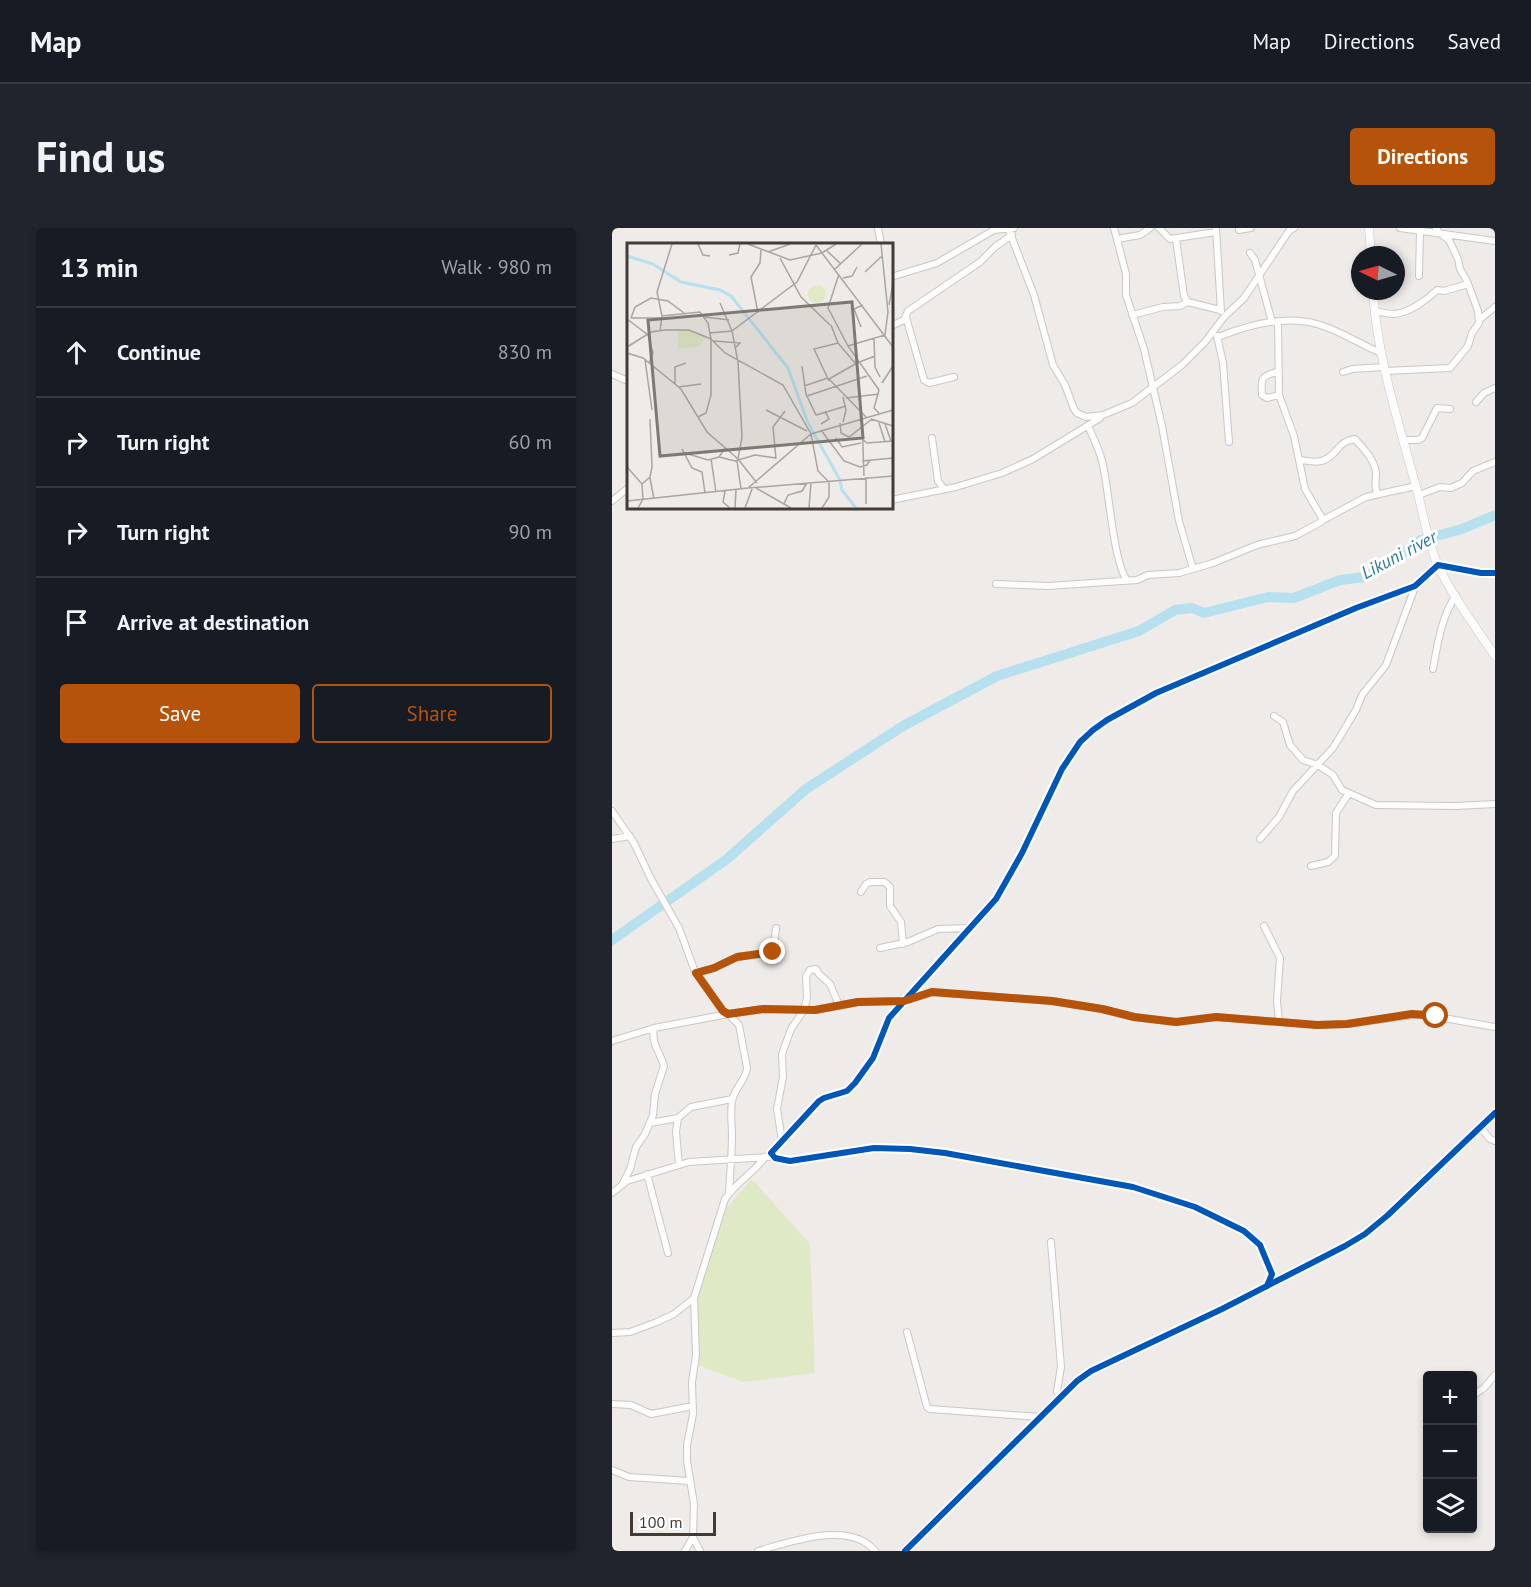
<!DOCTYPE html>
<meta charset="utf-8">
<style>
body{margin:0;font-family:"PT Sans",sans-serif;background:#20242c;color:#f1f3f6}
.controls{position:absolute;right:18px;bottom:18px;display:grid;overflow:hidden;border-radius:6px;box-shadow:0 3px 9px #0003}
.controls button{width:54px;height:54px;display:grid;place-items:center;padding:0;border:0;border-bottom:2px solid #363941;background:#171b24;color:#f1f3f6;font:30px sans-serif}
.compass{position:absolute;left:739px;top:18px;width:54px;height:54px;border-radius:50%;background:#171b24;box-shadow:0 3px 9px #0003;rotate:275deg}
.scale{position:absolute;left:18px;bottom:15px;width:86px;box-sizing:border-box;padding-left:6px;border:3px solid #443b34;border-top:0;font-size:16px;line-height:21px;white-space:nowrap;color:#443b34;-webkit-text-stroke:4px #fff;paint-order:stroke}
.stop{position:absolute;width:18px;height:18px;margin:-14px;border:4px solid #b45309;border-radius:50%;background:#fff}
.stop.end{background:#b45309;border-color:#fff;box-shadow:0 2px 6px #0008}
.list{margin:0;padding:0;list-style:none}
h2{display:flex;justify-content:space-between;align-items:center;height:78px;margin:0;padding:0 24px;font-size:26px}
h2 small{font-size:20px;font-weight:400;color:#9ea1a6}
.list li{display:grid;grid-template-columns:39px 1fr auto;gap:18px;align-items:center;box-sizing:border-box;height:90px;padding:0 24px;border-top:2px solid #363941}
.list b{display:block;font-size:22px;white-space:nowrap}
.list em{font-size:20px;font-style:normal;color:#9ea1a6}
.actions{display:flex;gap:12px;padding:18px 24px}
.actions a{flex:1;padding:14px 0;border:2px solid #b45309;border-radius:6px;text-align:center;font-size:21px;color:#b45309}
.actions .main{background:#b45309;color:#fff}
.icon{flex:none;width:33px;height:33px;fill:none;stroke:currentColor;stroke-width:2;stroke-linecap:round;stroke-linejoin:round}
.map{position:relative;flex:none;width:883px;height:1323px;overflow:hidden;border-radius:6px}
header{display:flex;align-items:center;gap:36px;box-sizing:border-box;height:84px;padding:0 30px;background:#171b24;border-bottom:2px solid #363941}
header strong{font-size:28px}
nav{display:flex;gap:33px;margin-inline-start:auto;font-size:21px}
.intro{display:flex;align-items:center;justify-content:space-between;box-sizing:border-box;height:144px;padding:0 36px}
h1{margin:0;font-size:42px}
.button{padding:15px 27px;border-radius:6px;background:#b45309;color:#fff;font-size:21px;font-weight:700}
main{display:flex;gap:36px;padding:0 36px}
aside{flex:1;background:#171b24;border-radius:6px;box-shadow:0 3px 9px #0003}
.map>svg:first-child{display:block}
</style>
<header>
<strong>Map</strong>
<nav><a>Map</a><a>Directions</a><a>Saved</a></nav>
</header>
<div class="intro"><h1>Find us</h1><a class="button">Directions</a></div>
<main>
<aside>
<h2>13 min<small>Walk · 980 m</small></h2>
<ul class="list">
<li><svg class="icon" aria-label="ahead" viewBox="0 0 24 24"><path d="M12 20V5M6 11l6-6 6 6"/></svg><div><b>Continue</b></div><em>830 m</em></li>
<li><svg class="icon" aria-label="right" viewBox="0 0 24 24"><path d="M7 20v-9h11M14 6l5 5-5 5"/></svg><div><b>Turn right</b></div><em>60 m</em></li>
<li><svg class="icon" aria-label="right" viewBox="0 0 24 24"><path d="M7 20v-9h11M14 6l5 5-5 5"/></svg><div><b>Turn right</b></div><em>90 m</em></li>
<li><svg class="icon" aria-label="arrive" viewBox="0 0 24 24"><path d="M6 21V4h12l-3 4 3 4H6"/></svg><div><b>Arrive at destination</b></div></li>
</ul>
<div class="actions"><a class="main">Save</a><a>Share</a></div>
</aside>
<div class="map">
<svg width="883" height="1323" viewBox="0 0 883 1323">
<rect width="100%" height="100%" fill="#eeebe8"/>
<path fill="#e0e9c6" d="M140 951 198 1016 203 1145 131 1154 86 1137 85 1069 111 984Z"/>
<g fill="none" stroke-linecap="round" stroke-linejoin="round">
<path stroke="#b6e0ee" stroke-width="10" d="M0 712 115 631 194 561 291 498 385 448 527 403 563 382 580 380 592 385 656 369 682 370 728 352 753 349 771 340 809 312 850 301 883 287"/>
<defs>
<path id="minor" d="M266 0 269 16
M396 0 422 67 441 137 453 157 462 181 465 185 474 189 491 187 520 175 570 137 593 114 612 89 632 70 677 3 682 0
M502 0 514 46V67L532 121 550 198 567 293 581 341
M547 0 558 11 604 4
M604 0 609 83
M788 0 883 13
M627 2 639 0
M505 11 528 7 538 0
M564 11 572 68 576 74 608 82
M638 25 643 32 660 94
M807 48 808 3
M279 49 325 35 382 2 402 0
M762 83C769 84 776 86 782 86 797 85 815 72 825 62L832 63 856 56
M520 87 551 79 568 78 576 74
M294 89 312 152 317 155 342 149
M867 92 883 79
M279 98 292 92 296 83 368 34 383 19 400 7
M605 108 611 135 617 214
M606 109C638 96 680 85 714 99 733 106 750 117 769 125
M773 143 838 140 856 118 860 105 867 95 866 83 855 53 848 41 846 31 837 12 827 5 824 0
M665 144C649 148 649 150 650 167L655 170 667 167
M731 144 740 141 772 139
M0 146 16 153
M864 174 872 165 883 160
M476 198C481 209 487 221 490 233 497 259 501 334 515 352
M320 210 326 253 332 261
M792 212H806L810 210 825 180 838 181
M688 232C697 233 708 236 716 230 727 223 727 213 743 211 751 220 763 232 764 245 764 253 762 258 765 265
M807 267 828 259 839 260 850 255 861 243 883 234
M279 272 344 259 390 245 421 231 488 190
M0 273 16 260
M711 292 754 269 804 258
M384 356 436 358 525 352 536 347 567 345 601 335 645 317 683 308 709 294 710 290 693 261 682 208 667 167 666 94
M821 441C826 414 829 390 844 367
M662 488 671 494 678 517 691 532 706 537 721 547 730 562 764 577 844 578 883 576
M0 583 22 615 39 651 67 700 82 741 111 783 116 786 151 781 203 782 246 774 292 773 320 764 440 773 490 781 522 789 564 794 604 789 705 797 735 796 809 786 883 799
M0 611 18 608
M648 611 667 589 681 563 721 520 744 482 750 467 774 437 803 359
M699 638 716 634 723 628 724 585 737 565
M249 664 254 656 258 654H272L275 656 278 659V678L289 694 291 716
M652 698 668 730 665 773 667 793
M268 720 296 714 326 701 359 700
M84 745 102 740 125 729 161 724 164 700
M0 813 42 800 116 786 127 797 135 840C134 853 122 859 120 874 118 886 120 896 120 907 120 926 118 946 117 965
M66 890 64 904 67 937
M38 895 66 890 79 879 120 871
M869 900 878 911 883 913
M170 913 165 881 171 849 170 826 179 801 192 782 195 770 194 748 198 742 204 741 207 746 218 756 227 777
M35 946 56 1025
M11 955 18 941 24 919 33 906 41 887 43 866 52 838C48 824 39 816 42 800
M0 965 15 953 77 934 156 929
M439 1014 449 1139 445 1163 448 1170
M655 1058 660 1046 648 1017 632 1003 583 979 521 959 333 925 298 921 262 920 178 933 163 930 159 925 207 873 212 870 235 863 243 855 261 830 277 790 384 671 410 625 450 541 468 514 481 502 495 492 544 465 744 380 803 358 826 337 869 345H883
M295 1104 315 1179 318 1181 428 1189
M0 1105 18 1104 45 1094 62 1086 82 1070
M860 1168 872 1160 883 1147
M0 1176 19 1177 39 1186 81 1178
M0 1242 17 1249 77 1253
M73 1323 81 1309
M88 1323 81 1309 82 1276 75 1233V1217L81 1186 80 1154 84 1127 82 1070 113 971C124 954 142 945 153 929
M146 1323C178 1314 238 1292 263 1323"/>
<path id="tertiary" d="M757 0 759 27
M761 63C765 129 786 192 803 255 811 282 814 309 825 335 838 365 865 401 883 428
M293 1323 465 1153 479 1143 610 1081 733 1018 753 1006 776 987 883 885"/>
</defs>
<use href="#minor" stroke="#cbc7c4" stroke-width="8"/>
<use href="#tertiary" stroke="#cbc7c4" stroke-width="9"/>
<use href="#minor" stroke="#fcfcfc" stroke-width="6"/>
<use href="#tertiary" stroke="#fcfcfc" stroke-width="8"/>
<defs>
<path id="cycleway" d="M655 1058 660 1046 648 1017 632 1003 583 979 521 959 333 925 298 921 262 920 178 933 163 930 159 925 207 873 212 870 235 863 243 855 261 830 277 790 384 671 410 625 450 541 468 514 481 502 495 492 544 465 744 380 803 358 826 337 869 345H883
M293 1323 465 1153 479 1143 610 1081 733 1018 753 1006 776 987 883 885"/>
</defs>
<use href="#cycleway" stroke="#fff" stroke-width="10"/>
<use href="#cycleway" stroke="#0057b8" stroke-width="6"/>
</g>
<g fill="none" stroke-linecap="round" stroke-linejoin="round">
<path stroke="#b45309" stroke-width="8" d="M161 724 125 729 102 740 84 745 111 783 116 786 151 781 203 782 246 774 292 773 320 764 440 773 490 781 522 789 564 794 604 789 705 797 735 796 800 786 824 788"/>
</g>
<g text-anchor="middle" stroke-width="6" stroke-linejoin="round" paint-order="stroke">
<g font-size="18" font-style="italic" fill="#277a9a" stroke="#fff">
<text transform="translate(787 327) rotate(-28)" y="6">Likuni river</text>
</g>
</g>
<g transform="translate(15 15)">
<rect width="266" height="266" fill="#eeebe8"/>
<path d="M181 51a9 9 0 1 1 18 0a9 9 0 1 1-18 0ZM61 87 80 94 71 104 51 106V88Z" fill="#e0e9c6"/>
<path fill="none" stroke="#b6e0ee" stroke-width="3" d="M0 13 26 21 54 39 93 47 104 53 161 125 181 180 213 237 215 247 229 265"/>
<path fill="none" stroke="#aaa5a0" stroke-width="1.5" d="M71 1 76 12 83 13M121 1 163 17 195 10 209 1M189 2 266 104M200 8 214 21M141 9 163 1M102 12 111 10 113 1M153 15 174 54 203 82M208 26 235 1M238 29 255 13M212 31 201 65 221 103M216 35 225 33 230 24M262 62 266 41M131 70 124 34 133 20 134 7M35 73 73 69 81 80 84 96M78 74 102 77M4 75 8 64 24 55 41 58 57 70M4 75H35M0 76 21 92 26 110 22 120M204 82 211 100M234 84 227 66 236 62M33 88 35 73 30 49 45 1M82 90 105 88 93 60M247 95 248 124 253 134M87 98 113 100 108 105M0 104 24 89 38 87H62L84 96M0 110 16 115 54 146 80 189 111 216 130 240M18 117 25 167M230 120 202 136 239 174M230 120 248 113M175 123 179 151 189 172 219 163M202 138 187 106 211 100 228 120M255 140 266 123M48 141V124L59 120M177 143 201 135M51 144 74 141M180 153 240 133M219 155 252 151M139 167 180 188M252 170 247 165 252 147 221 103 258 92 261 69 254 1M71 174 79 170 84 152V96L98 110 156 142 184 191 191 228 201 238M235 176 237 233M244 176 266 183M216 179 219 167 216 154M213 180 214 190 222 194 245 176M252 180 258 199M194 181 202 176 198 168M258 181 264 198M194 187 217 218 233 224 240 222 243 217M209 195 215 204 234 200M234 195 240 200 266 198M55 206 65 225 75 229 78 250M61 211 81 217 92 214 98 205M92 214 108 218 128 212 149 215M84 216 89 249M111 216 115 194 111 119 105 88 170 39 189 2M149 216 146 184 158 168M110 218 114 246M235 218 266 215M0 224 15 241 16 256 11 265M23 235 27 256M15 241 23 234 25 224 23 176M122 245 266 233M129 245 164 265M98 248 96 259 103 265M0 258 121 245 184 191 266 167M157 261 161 252 175 248 180 240M239 261V234M108 265 109 247M118 265 125 246M182 265 184 240M195 265 202 254V238"/>
<path fill="#807973" fill-opacity="0.15" stroke="#807973" stroke-width="3" d="M225 59 236 195 33 213 21 77Z"/>
<rect width="266" height="266" fill="none" stroke="#443b34" stroke-width="3"/>
</g>
</svg>
<div class="controls">
<button>+</button>
<button>−</button>
<button><svg class="icon" aria-label="layers" viewBox="0 0 24 24"><path d="M12 4l9 5-9 5-9-5zM3 14l9 5 9-5"/></svg></button>
</div>
<svg class="compass" viewBox="-18 -18 36 36"><path d="M0-13l5 13h-10z" fill="#e53935"/><path d="M0 13l5-13h-10z" fill="#9ea1a6"/></svg>
<div class="scale">100 m</div>
<div class="stop" style="left:824px;top:788px"></div>
<div class="stop end" style="left:161px;top:724px"></div>
</div>
</main>
